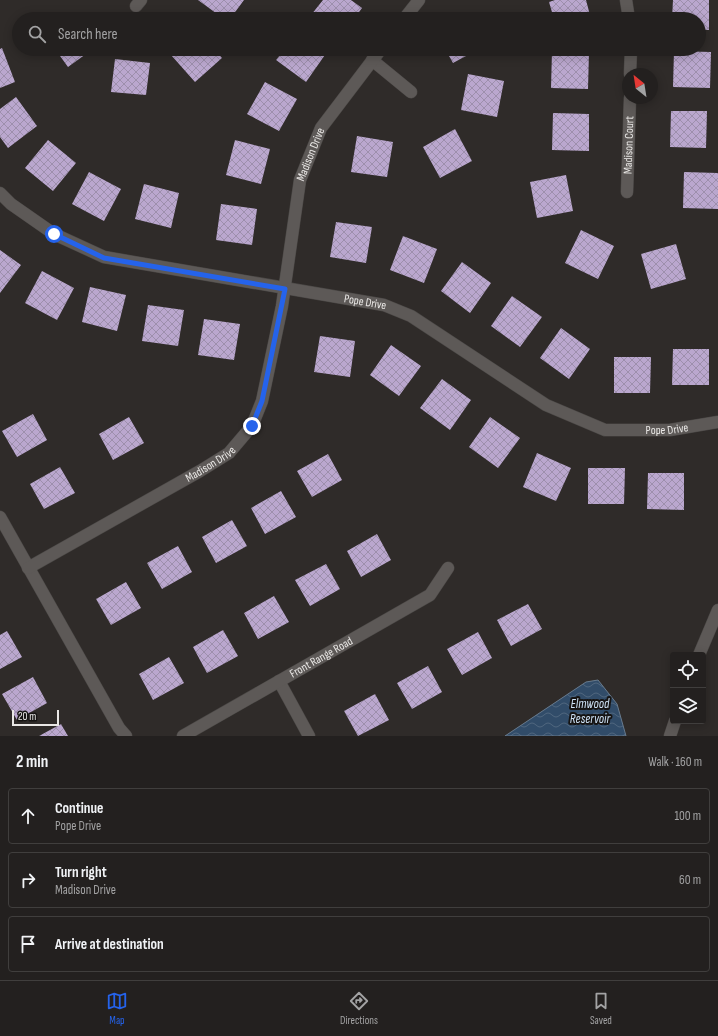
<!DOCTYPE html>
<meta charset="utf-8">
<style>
body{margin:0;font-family:"Sofia Sans Condensed",sans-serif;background:#2b2828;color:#f1f3f6}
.controls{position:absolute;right:12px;bottom:12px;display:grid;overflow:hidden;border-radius:4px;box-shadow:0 2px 10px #0003}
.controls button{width:36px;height:36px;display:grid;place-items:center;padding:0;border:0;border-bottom:1px solid #403e3d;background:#23201f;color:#f1f3f6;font:20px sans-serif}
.compass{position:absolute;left:622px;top:68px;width:36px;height:36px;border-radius:50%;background:#23201f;box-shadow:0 2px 10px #0003;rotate:330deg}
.scale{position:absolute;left:12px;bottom:10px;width:47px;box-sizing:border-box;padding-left:4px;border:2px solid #eae8e6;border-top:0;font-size:11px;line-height:14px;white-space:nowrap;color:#eae8e6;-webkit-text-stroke:3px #161413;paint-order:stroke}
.stop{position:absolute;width:12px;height:12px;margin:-9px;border:3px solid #2563eb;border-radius:50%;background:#fff}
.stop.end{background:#2563eb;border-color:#fff;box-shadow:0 1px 4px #0008}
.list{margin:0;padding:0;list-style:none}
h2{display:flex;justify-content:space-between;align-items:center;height:52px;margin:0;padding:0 16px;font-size:17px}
h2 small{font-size:13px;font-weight:400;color:#a3a3a4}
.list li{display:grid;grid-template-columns:26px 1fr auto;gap:12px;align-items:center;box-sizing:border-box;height:56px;margin:0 8px 8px;padding:0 8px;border:1px solid #403e3d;border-radius:4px}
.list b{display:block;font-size:15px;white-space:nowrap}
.list p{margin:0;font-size:13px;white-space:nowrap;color:#a3a3a4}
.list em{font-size:13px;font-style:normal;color:#a3a3a4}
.icon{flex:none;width:22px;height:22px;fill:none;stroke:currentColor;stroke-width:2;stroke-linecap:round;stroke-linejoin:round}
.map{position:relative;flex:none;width:718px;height:736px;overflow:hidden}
.search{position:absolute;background:#23201f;box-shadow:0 2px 10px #0003;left:12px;right:12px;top:12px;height:44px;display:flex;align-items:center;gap:10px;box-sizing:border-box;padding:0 14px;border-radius:22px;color:#a3a3a4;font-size:15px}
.sheet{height:244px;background:#23201f}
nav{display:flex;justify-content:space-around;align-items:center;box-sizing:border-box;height:56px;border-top:1px solid #403e3d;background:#23201f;font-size:11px;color:#a3a3a4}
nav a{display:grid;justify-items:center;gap:2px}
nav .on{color:#2563eb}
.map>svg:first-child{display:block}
</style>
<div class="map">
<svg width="718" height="736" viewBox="0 0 718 736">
<defs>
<pattern id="water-waves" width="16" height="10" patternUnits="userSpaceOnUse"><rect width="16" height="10" fill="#314c69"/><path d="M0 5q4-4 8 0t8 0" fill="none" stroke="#4f667e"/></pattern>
<pattern id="building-cross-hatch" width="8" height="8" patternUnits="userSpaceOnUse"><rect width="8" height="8" fill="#baa7ce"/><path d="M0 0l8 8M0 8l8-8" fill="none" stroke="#9d8fac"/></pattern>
</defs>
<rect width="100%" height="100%" fill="#2f2b29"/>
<path fill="url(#water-waves)" stroke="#687b8e" d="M598 680 617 704 626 736H505L586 682Z"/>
<path fill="url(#building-cross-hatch)" d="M198 0H244L230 19H224Z
M323 0H351L362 8 354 19H316L311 15Z
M555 0H586L591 19H554L549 2Z
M673 0H709V30H699V19H672Z
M468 14 470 19H459Z
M2 48 15 82 0 88V49Z
M55 49H93L68 67Z
M178 49H214L222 58 195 82 171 55Z
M285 49H322L327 52 306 82 276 60Z
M445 49H479L453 63Z
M552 51 589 52 588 89 551 88Z
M674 51 711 52 710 88 673 87Z
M115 59 150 63 146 95 111 92Z
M468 74 504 81 497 117 461 110Z
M265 82 297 99 279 131 247 114Z
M16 97 37 126 8 148 0 137V109Z
M671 111H707L706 148 670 147Z
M553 113 589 114V151L552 150Z
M455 129 472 161 440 178 423 147Z
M357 136 393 142 387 177 351 172Z
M48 140 76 163 53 191 25 168Z
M235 140 270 149 261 184 226 175Z
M89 172 121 189 104 221 72 204Z
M684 172 718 173V209L683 208Z
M566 175 573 211 537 218 530 182Z
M144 184 179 193 171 228 135 219Z
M221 204 257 209 252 245 216 240Z
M336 222 372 227 366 263 330 257Z
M581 230 614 246 598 279 565 263Z
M403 236 437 249 424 283 390 270Z
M676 244 686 279 651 289 641 254Z
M0 250 21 265 0 293Z
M462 262 491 283 470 313 441 291Z
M42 271 74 288 57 320 25 303Z
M90 287 126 295 117 331 82 322Z
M512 296 542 317 520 347 491 326Z
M148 305 184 310 178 346 142 341Z
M204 319 240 324 234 360 198 355Z
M561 328 590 349 569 379 540 358Z
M320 336 355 341 350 377 314 372Z
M391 345 421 366 399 396 370 375Z
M673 349H709V385H672Z
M614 357H651L650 393H614Z
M442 379 471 400 450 430 420 408Z
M33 414 47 440 17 457 2 431Z
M129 417 144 443 113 460 99 434Z
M490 417 520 438 498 468 469 447Z
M537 453 571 468 556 501 523 487Z
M328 454 342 480 312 497 297 471Z
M60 467 75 493 44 509 30 484Z
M588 468H625L624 504H588Z
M648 473H684V510L647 509Z
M281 491 296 517 265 534 251 508Z
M232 520 247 546 216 563 202 537Z
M377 534 391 560 361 577 347 551Z
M178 546 192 572 162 589 147 563Z
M326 564 340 589 310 606 295 580Z
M126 582 141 608 111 625 96 599Z
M274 596 289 622 258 639 244 613Z
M528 604 542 629 511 646 497 620Z
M223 630 238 656 207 673 193 647Z
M7 631 22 657 0 669V635Z
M478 632 492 658 462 675 447 649Z
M169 657 184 683 153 700 139 674Z
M428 666 442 692 412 709 397 683Z
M33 677 47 703 17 720 2 694Z
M375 694 389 720 358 736 344 711Z
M61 724 68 736H39Z"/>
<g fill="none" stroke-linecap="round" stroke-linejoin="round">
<defs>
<g id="street">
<path d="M626 0 629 19"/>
<path d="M136 6 141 0"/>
<path d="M404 19 419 0"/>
<path d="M372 60 411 92"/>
<path d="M630 74 631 49"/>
<path id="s1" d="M627 192 630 98"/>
<path id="s2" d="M0 193 11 204 54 234 104 257 384 305 411 316 546 405 605 430H670L718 422"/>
<path d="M0 517 119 728 126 736"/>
<path id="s3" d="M28 568 200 471 229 453 252 426 262 401 282 306 300 180 321 128 381 49"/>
<path d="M699 655 718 610"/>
<path d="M279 681 309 736"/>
<path id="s4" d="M183 736 430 595 448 568"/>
<path d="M670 736 675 721"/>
</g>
</defs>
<use href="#street" stroke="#4a4745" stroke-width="13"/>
<use href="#street" stroke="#5d5957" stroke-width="12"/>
</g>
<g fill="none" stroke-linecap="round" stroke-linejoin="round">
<path stroke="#2563eb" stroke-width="5" d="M54 234 104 258 285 289 262 401 252 426"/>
</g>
<g text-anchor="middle" stroke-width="4" stroke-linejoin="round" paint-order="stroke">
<g font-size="12" fill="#eae8e6" stroke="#161413">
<text dy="4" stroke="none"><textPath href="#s1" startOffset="47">Madison Court</textPath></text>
<text dy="4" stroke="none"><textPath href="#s3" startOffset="546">Madison Drive</textPath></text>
<text dy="4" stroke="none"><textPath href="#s2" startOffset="388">Pope Drive</textPath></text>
<text dy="4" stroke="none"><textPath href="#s2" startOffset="724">Pope Drive</textPath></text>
<text dy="4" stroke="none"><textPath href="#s3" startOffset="210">Madison Drive</textPath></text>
<text dy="4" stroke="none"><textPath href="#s4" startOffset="159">Front Range Road</textPath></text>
</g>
<g font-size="13" font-style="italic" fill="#cee2f6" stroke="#161413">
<text x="590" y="708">Elmwood<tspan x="590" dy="15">Reservoir</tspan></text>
</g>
</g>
</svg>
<div class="controls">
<button><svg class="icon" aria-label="locate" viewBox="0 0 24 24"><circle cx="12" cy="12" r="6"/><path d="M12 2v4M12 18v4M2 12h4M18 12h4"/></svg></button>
<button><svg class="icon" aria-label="layers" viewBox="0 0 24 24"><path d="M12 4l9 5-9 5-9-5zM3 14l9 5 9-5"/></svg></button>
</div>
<svg class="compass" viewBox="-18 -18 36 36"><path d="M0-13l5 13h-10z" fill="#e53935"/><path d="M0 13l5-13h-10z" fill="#a3a3a4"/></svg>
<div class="scale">20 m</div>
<div class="stop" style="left:54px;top:234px"></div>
<div class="stop end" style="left:252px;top:426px"></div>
<div class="search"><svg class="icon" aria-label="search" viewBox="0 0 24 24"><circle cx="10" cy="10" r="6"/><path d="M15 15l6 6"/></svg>Search here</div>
</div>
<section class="sheet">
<h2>2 min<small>Walk · 160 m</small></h2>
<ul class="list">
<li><svg class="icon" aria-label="ahead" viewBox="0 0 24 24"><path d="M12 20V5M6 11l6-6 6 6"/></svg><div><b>Continue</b><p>Pope Drive</p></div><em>100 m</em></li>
<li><svg class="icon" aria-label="right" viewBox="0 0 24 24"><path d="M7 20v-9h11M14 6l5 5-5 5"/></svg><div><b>Turn right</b><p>Madison Drive</p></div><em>60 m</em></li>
<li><svg class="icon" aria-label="arrive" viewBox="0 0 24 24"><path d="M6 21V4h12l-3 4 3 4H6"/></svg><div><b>Arrive at destination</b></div></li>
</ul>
</section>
<nav>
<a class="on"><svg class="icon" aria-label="map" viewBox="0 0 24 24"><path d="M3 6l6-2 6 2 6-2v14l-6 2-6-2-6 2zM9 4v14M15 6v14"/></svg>Map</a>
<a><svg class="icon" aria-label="directions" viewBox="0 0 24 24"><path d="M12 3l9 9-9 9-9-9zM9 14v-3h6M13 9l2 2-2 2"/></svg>Directions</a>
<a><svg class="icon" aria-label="saved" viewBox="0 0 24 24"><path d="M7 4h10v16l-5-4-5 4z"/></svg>Saved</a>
</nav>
